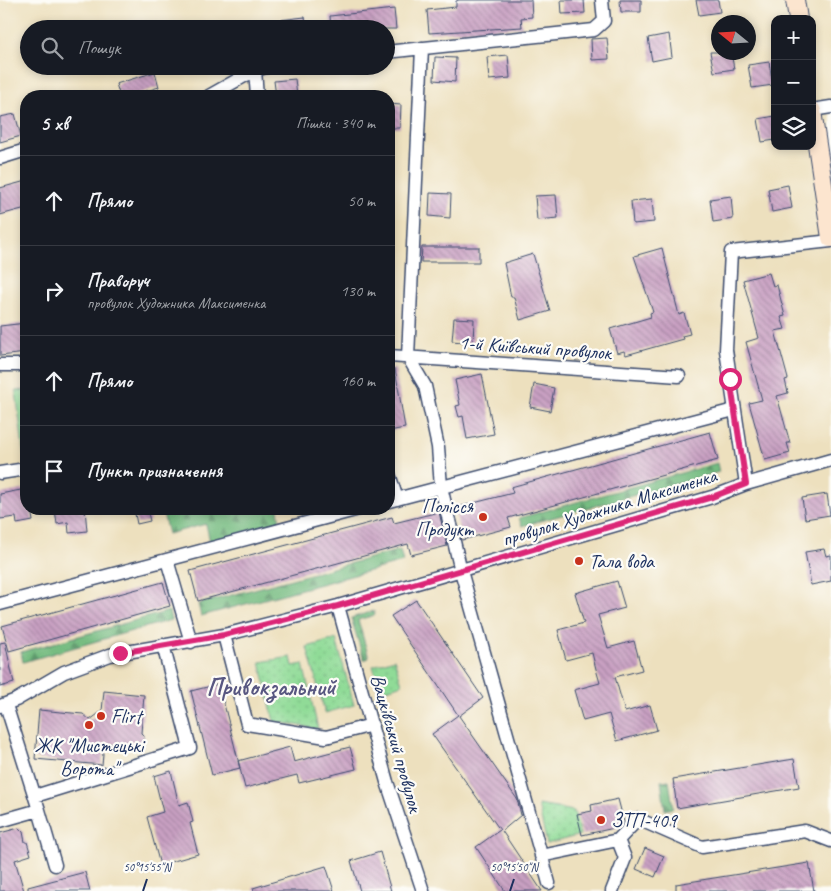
<!DOCTYPE html>
<html lang="uk">
<meta charset="utf-8">
<style>
body{margin:0;font-family:Caveat,sans-serif;background:#242831;color:#f1f3f6}
.controls{position:absolute;right:15px;top:15px;display:grid;overflow:hidden;border-radius:10px;box-shadow:0 2px 8px #0003}
.controls button{width:45px;height:45px;display:grid;place-items:center;padding:0;border:0;border-bottom:1px solid #363941;background:#171b24;color:#f1f3f6;font:25px sans-serif}
.compass{position:absolute;left:711px;top:15px;width:45px;height:45px;border-radius:50%;background:#171b24;box-shadow:0 2px 8px #0003;rotate:288deg}
.stop{position:absolute;width:15px;height:15px;margin:-11px;border:4px solid #db2777;border-radius:50%;background:#fff}
.stop.end{background:#db2777;border-color:#fff;box-shadow:0 1px 5px #0008}
.list{margin:0;padding:0;list-style:none}
h2{display:flex;justify-content:space-between;align-items:center;height:65px;margin:0;padding:0 20px;font-size:21px}
h2 small{font-size:16px;font-weight:400;color:#9ea1a6}
.list li{display:grid;grid-template-columns:32px 1fr auto;gap:15px;align-items:center;box-sizing:border-box;height:90px;padding:0 20px;border-top:1px solid #363941}
.list b{display:block;font-size:19px;white-space:nowrap}
.list p{margin:0;font-size:16px;white-space:nowrap;color:#9ea1a6}
.list em{font-size:16px;font-style:normal;color:#9ea1a6}
.icon{flex:none;width:28px;height:28px;fill:none;stroke:currentColor;stroke-width:2;stroke-linecap:round;stroke-linejoin:round}
.map{position:relative;flex:none;width:831px;height:891px;overflow:hidden}
.search{position:absolute;background:#171b24;box-shadow:0 2px 8px #0003;left:20px;top:20px;width:375px;height:55px;display:flex;align-items:center;gap:12px;box-sizing:border-box;padding:0 18px;border-radius:28px;color:#9ea1a6;font-size:19px}
.panel{position:absolute;background:#171b24;box-shadow:0 2px 8px #0003;left:20px;top:90px;width:375px;height:425px;border-radius:20px}
.map>svg:first-child{display:block}
</style>
<div class="map">
<svg width="831" height="891" viewBox="0 0 831 891">
<defs>
<pattern id="grass-dots" width="8" height="8" patternUnits="userSpaceOnUse" patternTransform="scale(1.25)"><rect width="8" height="8" fill="#90db97"/><path d="M2 2h.1M6 6h.1" fill="none" stroke="#7cbc85" stroke-width="1.8" stroke-linecap="round"/></pattern>
<pattern id="forest-firs" width="22" height="20" patternUnits="userSpaceOnUse" patternTransform="scale(1.25)"><rect width="22" height="20" fill="#74bb80"/><path d="M5 1l3.5 6h-7zM16 11l3.5 6h-7z" fill="#5e986c"/></pattern>
<pattern id="building-back-hatch" width="6" height="6" patternUnits="userSpaceOnUse" patternTransform="scale(1.25)"><rect width="6" height="6" fill="#c9a0c2"/><path d="M-1 5l2 2M0 0l6 6M5-1l2 2" fill="none" stroke="#a283a1"/></pattern>
</defs>
<rect width="100%" height="100%" fill="#fdfcf7"/>
<filter id="ink" filterUnits="userSpaceOnUse"><feTurbulence type="fractalNoise" baseFrequency=".02" numOctaves="2"/><feDisplacementMap in="SourceGraphic" scale="10" xChannelSelector="R" yChannelSelector="G"/><feConvolveMatrix kernelMatrix="1 2 1 2 8 2 1 2 1" color-interpolation-filters="sRGB"/></filter>
<filter id="wash" filterUnits="userSpaceOnUse"><feTurbulence type="fractalNoise" baseFrequency=".0096" numOctaves="4" result="noise"/><feDisplacementMap in="SourceGraphic" scale="20" xChannelSelector="R" yChannelSelector="G"/><feGaussianBlur stdDeviation="1.12" result="paint"/><feColorMatrix in="noise" values="0 0 0 0 0 0 0 0 0 0 0 0 0 0 0 0 0 1.4 0 .05"/><feComposite in="paint" operator="in"/></filter>
<g filter="url(#wash)">
<rect width="100%" height="100%" fill="#ede0be"/>
<path fill="url(#grass-dots)" stroke="#56857a" d="M336 639 354 705 325 713 307 647Z
M291 657 293 666 303 664 318 729 274 721 260 662Z
M394 659 402 684 381 691 373 666Z
M538 805 574 811 580 835 547 844Z"/>
<path fill="url(#forest-firs)" stroke="#48756f" d="M717 463 719 472 522 526 519 518Z
M162 509H278L280 523 210 542 206 524 168 534Z
M400 550 403 562 201 616 198 604Z
M169 611 171 620 23 662 21 652Z
M374 611 375 615 358 620 369 658 364 660 351 618Z
M669 780 673 808 665 810 661 781Z"/>
<path fill="#90db97" stroke="#56857a" d="M26 390V456H24L16 391Z"/>
<g id="blocks">
<path fill="url(#building-back-hatch)" d="M459 0H531L532 17 521 18 522 27 429 33 427 10 456 7V1Z
M561 0H584L585 13 562 14Z
M620 0H641V12H621Z
M696 0H718L720 12 699 15Z
M394 9 396 29H331L330 16Z
M305 17 307 29H270V21Z
M669 34 672 57 652 61 648 38Z
M607 38 609 59 592 60 591 39Z
M710 52H731L734 69 714 72Z
M508 55 510 78 489 80 487 57Z
M435 57 456 58 455 82 434 80Z
M769 62 773 85 752 88 748 65Z
M155 72 159 87 130 96H120L116 84Z
M295 79 297 96H276L274 81Z
M389 104 401 105 400 128H389Z
M15 114 21 136 0 142V117Z
M775 116V140L762 142 758 119Z
M26 181V208L0 215V188Z
M788 185 792 208 772 212 768 189Z
M430 193 451 194 450 218 429 216Z
M556 195 558 218 537 220 535 196Z
M731 196 733 219 713 222 710 199Z
M652 199 654 222 633 224 631 201Z
M422 247H479V262H421Z
M662 248 679 315 684 313 690 334 682 336 683 339 626 355 624 351 617 353 610 329 651 317 650 313 653 312 634 256Z
M533 254 550 311 520 320 514 297H511L504 263Z
M769 273 773 286 777 285 785 316 781 317 785 329 775 331 788 379 785 380 788 393 777 396 790 443H787L790 453 765 460 749 403 762 400 746 342 759 338 743 280Z
M454 318 474 319 473 343 452 341Z
M26 323V353L0 356V326Z
M395 369 405 428 389 431V370Z
M482 374 494 434 467 439 463 416 459 417 456 406 460 405 455 380Z
M534 384 554 388 550 411 530 407Z
M710 432 718 460 508 518 511 527 462 540 454 508 513 493 511 487Z
M26 489V509H31L33 521 17 524 16 517 0 519V494Z
M827 494 830 515 805 519 802 498Z
M55 509H85L87 531 69 533 68 522 57 524Z
M134 509H147L150 521 137 524Z
M439 512 447 546 411 555 408 544 198 601 190 571 392 517 394 523Z
M824 549 826 556 831 555V581L811 585 805 552Z
M617 581 625 608 598 615 608 648 634 641 642 670 615 677 625 712 650 705 657 730 617 741 609 714 583 721 574 690 600 683 596 669 592 653 566 660 558 630 584 623 575 593Z
M163 582 170 606 9 651 2 626Z
M416 600 483 698 459 716 517 799 521 815 502 831 542 891H505L476 847 500 830 432 734 458 715 391 616Z
M5 642 14 683 0 687V643Z
M219 684 240 768 212 775 191 691Z
M104 691 144 695 141 733 144 736 142 748 104 743 102 765 35 759 39 710 83 714 90 720 102 711Z
M290 747 294 762 350 747 356 769 299 783 297 775 245 788 238 761Z
M794 759 799 787 677 808 673 779Z
M171 771 179 805 188 802 193 822 190 823 198 854 160 865 147 817 163 812 154 776Z
M618 799 624 822 619 827 582 835 577 814 592 811 591 805Z
M19 828 23 832 25 842H27L31 855 15 860 24 891H0V833Z
M645 848 664 856 655 877 636 869Z
M380 852 391 891H360L351 861Z
M809 863 814 891H676V884Z
M326 866 334 891H254L253 888Z
M85 872 90 891H28V887Z"/>
</g>
</g>
<g filter="url(#ink)">
<use href="#blocks" fill-opacity="0" stroke="#3a4a6c" stroke-width="1"/>
<g fill="none" stroke-linecap="round" stroke-linejoin="round">
<defs>
<path id="street" d="M422 48 408 357 425 386 438 447 441 487 461 571 549 883
M386 52 594 30 604 21 602 0
M255 70 257 96
M209 96 255 70 271 66
M812 110 831 107
M0 158 26 150
M389 356 679 376
M0 365H26
M0 473 26 469
M389 474 397 499
M746 484 726 350 731 252 831 241
M389 501 734 410
M167 560 191 642
M0 604 359 509
M338 606 387 782 423 891
M224 635 247 724 326 737 372 725
M0 706 16 700 64 672 110 655 224 635 338 606 712 497 746 484 831 460
M35 796 190 748 163 645
M39 810 55 865
M0 821 39 810 6 705
M541 856 618 840 638 819 702 847 805 831 831 841
M612 891 625 858 618 840"/>
<path id="secondary" d="M795 0 798 19
M812 111 831 238"/>
</defs>
<use href="#street" stroke="#3a4a6c" stroke-width="15"/>
<use href="#secondary" stroke="#3a4a6c" stroke-width="20"/>
<use href="#street" stroke="#fff" stroke-width="12"/>
<use href="#secondary" stroke="#fce5cf" stroke-width="18"/>
</g>
</g>
<g fill="none" stroke-linecap="round" stroke-linejoin="round" filter="url(#ink)">
<path stroke="#db2777" stroke-width="6" d="M120 653 224 635 338 606 712 497 746 484 730 379"/>
</g>
<path fill="none" stroke="#1b2f5e" stroke-width="2" d="M143 891 147 879M510 891 514 879"/>
<g fill="#c8321e" stroke="#fdfcf7" stroke-width="2">
<circle cx="483" cy="517" r="5"/>
<circle cx="579" cy="561" r="5"/>
<circle cx="101" cy="716" r="5"/>
<circle cx="89" cy="725" r="5"/>
<circle cx="601" cy="820" r="5"/>
</g>
<g text-anchor="middle" stroke-width="4.5" stroke-linejoin="round" paint-order="stroke">
<g font-size="20" fill="#1b2f5e" stroke="#fdfcf7">
<text transform="translate(535 347) rotate(4)" y="7">1-й Київський провулок</text>
<text transform="translate(609 507) rotate(-17)" y="7">провулок Художника Максименка</text>
<text transform="translate(397 743) rotate(74)" y="7">Вацківський провулок</text>
</g>
<g font-size="20" fill="#1b2f5e" stroke="#fdfcf7" text-anchor="start">
<text x="473" y="513" text-anchor="end">Полісся<tspan x="473" dy="23">Продукт</tspan></text>
<text x="589" y="568">Тала вода</text>
<text x="111" y="723">Flirt</text>
<text x="89" y="752" text-anchor="middle">ЖК "Мистецькі<tspan x="89" dy="23">Ворота"</tspan></text>
<text x="611" y="827">ЗТП-409</text>
</g>
<g font-size="25" font-weight="bold" fill="#585781" stroke="#fdfcf7">
<text x="271" y="695">Привокзальний</text>
</g>
</g>
<g font-size="12" text-anchor="middle" fill="#1b2f5e" stroke="#fdfcf7" stroke-width="4.5" stroke-linejoin="round" paint-order="stroke">
<text x="147" y="871">50°15'55"N</text>
<text x="514" y="871">50°15'50"N</text>
</g>
</svg>
<div class="controls">
<button>+</button>
<button>−</button>
<button><svg class="icon" aria-label="layers" viewBox="0 0 24 24"><path d="M12 4l9 5-9 5-9-5zM3 14l9 5 9-5"/></svg></button>
</div>
<svg class="compass" viewBox="-18 -18 36 36"><path d="M0-13l5 13h-10z" fill="#e53935"/><path d="M0 13l5-13h-10z" fill="#9ea1a6"/></svg>
<div class="stop" style="left:730px;top:379px"></div>
<div class="stop end" style="left:120px;top:653px"></div>
<div class="search"><svg class="icon" aria-label="search" viewBox="0 0 24 24"><circle cx="10" cy="10" r="6"/><path d="M15 15l6 6"/></svg>Пошук</div>
<section class="panel">
<h2>5 хв<small>Пішки · 340 m</small></h2>
<ul class="list">
<li><svg class="icon" aria-label="ahead" viewBox="0 0 24 24"><path d="M12 20V5M6 11l6-6 6 6"/></svg><div><b>Прямо</b></div><em>50 m</em></li>
<li><svg class="icon" aria-label="right" viewBox="0 0 24 24"><path d="M7 20v-9h11M14 6l5 5-5 5"/></svg><div><b>Праворуч</b><p>провулок Художника Максименка</p></div><em>130 m</em></li>
<li><svg class="icon" aria-label="ahead" viewBox="0 0 24 24"><path d="M12 20V5M6 11l6-6 6 6"/></svg><div><b>Прямо</b></div><em>160 m</em></li>
<li><svg class="icon" aria-label="arrive" viewBox="0 0 24 24"><path d="M6 21V4h12l-3 4 3 4H6"/></svg><div><b>Пункт призначення</b></div></li>
</ul>
</section>
</div>
